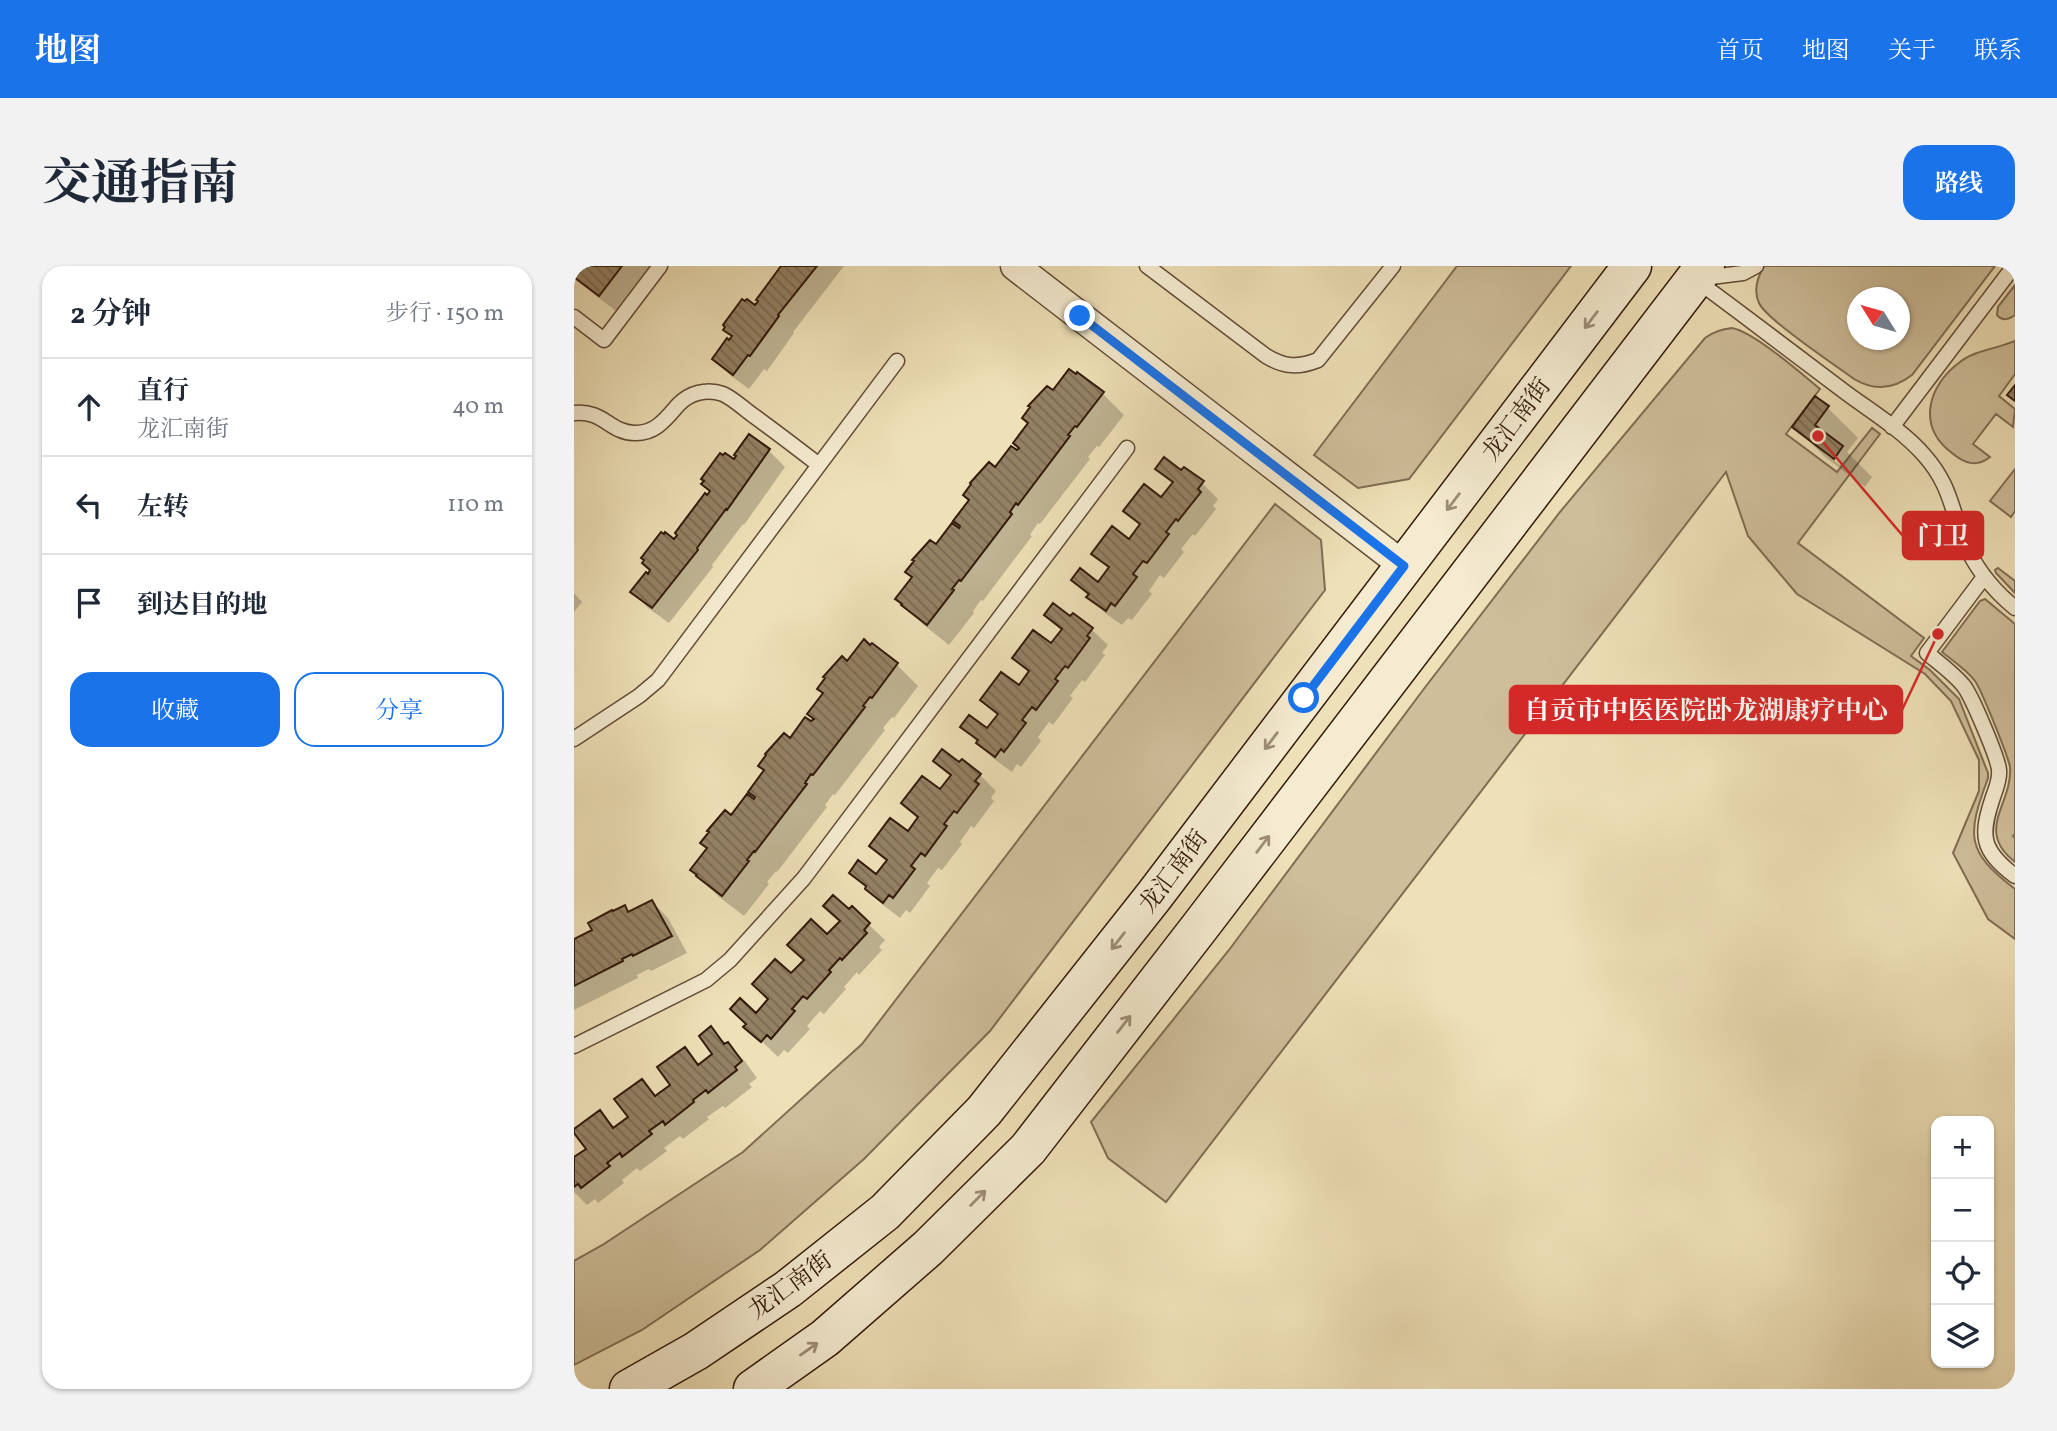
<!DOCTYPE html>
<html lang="zh">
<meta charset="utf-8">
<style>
body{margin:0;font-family:Vollkorn,"Noto Serif SC",serif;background:#f2f2f3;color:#1f2937}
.controls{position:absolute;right:21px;bottom:21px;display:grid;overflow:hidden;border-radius:14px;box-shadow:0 2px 5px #0004}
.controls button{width:63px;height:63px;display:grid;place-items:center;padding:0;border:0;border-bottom:2px solid #e0e1e3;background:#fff;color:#1f2937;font:35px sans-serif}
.compass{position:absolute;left:1273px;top:21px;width:63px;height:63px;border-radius:50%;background:#fff;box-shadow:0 2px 5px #0004;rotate:307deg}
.stop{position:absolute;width:21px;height:21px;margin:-16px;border:5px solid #1a73e8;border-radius:50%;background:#fff}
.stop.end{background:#1a73e8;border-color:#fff;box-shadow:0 2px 7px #0008}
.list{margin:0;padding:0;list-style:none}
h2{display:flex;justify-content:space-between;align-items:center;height:91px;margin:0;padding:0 28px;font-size:30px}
h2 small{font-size:23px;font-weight:400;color:#747a83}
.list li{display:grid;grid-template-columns:46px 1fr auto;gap:21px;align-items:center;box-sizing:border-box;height:98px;padding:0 28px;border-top:2px solid #e0e1e3}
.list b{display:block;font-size:26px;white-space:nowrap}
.list p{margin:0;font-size:23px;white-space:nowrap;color:#747a83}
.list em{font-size:23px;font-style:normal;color:#747a83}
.actions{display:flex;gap:14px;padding:21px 28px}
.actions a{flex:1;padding:16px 0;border:2px solid #1a73e8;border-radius:21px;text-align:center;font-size:24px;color:#1a73e8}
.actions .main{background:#1a73e8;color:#fff}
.icon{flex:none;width:38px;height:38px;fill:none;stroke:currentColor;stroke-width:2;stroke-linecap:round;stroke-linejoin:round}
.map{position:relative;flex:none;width:1441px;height:1123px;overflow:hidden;border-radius:21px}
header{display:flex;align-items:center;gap:42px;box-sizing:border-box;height:98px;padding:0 35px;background:#1a73e8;color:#fff}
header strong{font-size:33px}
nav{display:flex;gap:38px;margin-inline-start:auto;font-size:24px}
.intro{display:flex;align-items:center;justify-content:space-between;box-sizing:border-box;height:168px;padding:0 42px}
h1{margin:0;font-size:49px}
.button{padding:18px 32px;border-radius:21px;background:#1a73e8;color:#fff;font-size:24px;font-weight:700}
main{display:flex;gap:42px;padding:0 42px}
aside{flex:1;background:#fff;border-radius:21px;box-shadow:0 2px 5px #0004}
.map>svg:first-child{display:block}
</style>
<header>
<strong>地图</strong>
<nav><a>首页</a><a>地图</a><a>关于</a><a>联系</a></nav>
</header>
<div class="intro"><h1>交通指南</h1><a class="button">路线</a></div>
<main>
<aside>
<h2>2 分钟<small>步行 · 150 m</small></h2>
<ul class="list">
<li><svg class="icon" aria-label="ahead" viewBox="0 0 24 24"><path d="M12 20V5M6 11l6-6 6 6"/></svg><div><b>直行</b><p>龙汇南街</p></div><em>40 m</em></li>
<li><svg class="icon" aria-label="left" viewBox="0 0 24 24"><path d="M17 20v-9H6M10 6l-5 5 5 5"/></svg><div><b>左转</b></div><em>110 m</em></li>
<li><svg class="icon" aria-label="arrive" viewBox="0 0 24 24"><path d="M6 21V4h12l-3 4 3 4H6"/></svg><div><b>到达目的地</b></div></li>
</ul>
<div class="actions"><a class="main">收藏</a><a>分享</a></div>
</aside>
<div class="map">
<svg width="1441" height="1123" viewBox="0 0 1441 1123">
<defs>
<pattern id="building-back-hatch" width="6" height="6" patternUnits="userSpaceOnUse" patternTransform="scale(1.75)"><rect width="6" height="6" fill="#948164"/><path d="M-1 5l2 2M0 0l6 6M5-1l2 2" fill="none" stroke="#796951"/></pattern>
</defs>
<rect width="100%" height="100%" fill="#eee0b7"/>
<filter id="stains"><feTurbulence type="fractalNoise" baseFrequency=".00286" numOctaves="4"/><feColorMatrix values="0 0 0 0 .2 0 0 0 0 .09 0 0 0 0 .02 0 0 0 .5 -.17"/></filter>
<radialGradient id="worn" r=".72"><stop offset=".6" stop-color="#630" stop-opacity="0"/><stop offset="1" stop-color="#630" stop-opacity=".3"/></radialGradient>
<path fill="#cebe9a" stroke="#806c52" stroke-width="2" fill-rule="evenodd" d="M883 0H997L835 213 784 222 740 189Z
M1190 0H1421L1338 109C1320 123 1300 125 1280 113 1261 99 1193 54 1185 37 1179 24 1183 12 1190 0ZM1283 32H1325V74H1283Z
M1441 19V49C1435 53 1429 56 1423 49L1424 41Z
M1158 62C1180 66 1228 108 1246 123L1212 168 1263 206 1298 162 1306 168 1224 277 1350 372 1337 390 1356 404 1385 433 1414 507V512C1393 569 1391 585 1441 623V673L1414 653 1379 587 1405 525V494L1377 435 1351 408 1223 328 1174 270 1152 206 592 936 534 892 517 856 655 684 849 424 986 246 1131 72C1139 66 1148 63 1158 62Z
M1441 75V108L1425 130 1441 143 1439 161 1422 148 1399 178 1416 191C1402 202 1390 197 1378 187 1343 161 1353 120 1386 96 1401 84 1423 83 1441 75Z
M1441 203V245L1437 251 1416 235Z
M701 238 747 274 751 324 416 765 290 893 186 984 68 1064 0 1099V995L30 978 169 886 288 778Z
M1424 302 1441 315V327L1422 307 1421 304Z
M1411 333 1441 358V568L1439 570 1441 572V596C1400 564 1439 538 1436 501 1434 490 1408 425 1401 415 1393 404 1379 395 1368 386L1406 335Z"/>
<path fill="#0003" fill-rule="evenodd" d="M0 0H76L42 45 0 13Z
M209 0H270L219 66 220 67 193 105 190 103 175 123 156 109 140 93 159 71 152 64 182 41Z
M479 126 529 128 550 149 525 181 523 180 514 191 516 193 466 258 464 257 456 269 458 270 409 335 407 334 399 345 400 347 375 379 351 360 329 339 362 280 385 264 421 203 443 187Z
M1254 142 1284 172 1273 186 1298 211 1291 221 1251 191 1221 161ZM1251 184 1268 197 1266 199 1251 188Z
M176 171 195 185 211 201 170 259 169 258 138 299 139 301 95 357 74 342 58 326 74 310 160 196Z
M583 203 608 206 628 217 644 233 639 240 642 243 621 270 619 268 607 283 610 286 590 312 586 309 575 325 578 328 558 354 554 352 548 359 531 347 499 314 524 318 535 303 519 288 556 276 567 261 551 245 588 233 599 219Z
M0 327 8 336 0 346Z
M472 349 497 353 517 363 534 379 528 387 531 389 511 416 508 414 496 430 499 432 479 459 475 456 464 471 467 475 447 501 443 498 438 506 420 493 388 461 413 464 424 450 408 434 445 422 456 407 440 391 477 380 488 365Z
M298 379 323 399 344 420 320 452 318 451 309 462 311 464 261 529 259 528 251 539 253 541 203 606 202 605 193 616 195 618 170 650 145 631 124 610 157 551 180 535 216 474 238 458 274 397Z
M361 495 385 499 406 509 422 525 417 532 420 535 400 562 397 560 386 576 388 578 368 604 364 602 353 617 356 620 336 647 332 644 326 652 309 639 277 607 302 610 313 596 297 580 334 568 345 553 329 537 366 526 377 511Z
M78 636 94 652 113 687 77 705 75 703 63 709 64 712 0 744V675L20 665 50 641 56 647Z
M278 643 311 674 305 681 308 684 285 709 283 706 270 721 272 723 250 748 246 745 233 760 236 763 214 787 210 784 204 791 172 760Z
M137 763 170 794 183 812 175 818 178 821 151 842 149 840 133 851 135 853 109 873 106 870 90 882 93 885 66 905 63 902 48 914 50 917 24 937 21 933 13 939 0 926V893L14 883 26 847 42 862 56 852 68 815 84 831 98 820 110 783 127 799 141 788Z"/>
<path fill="url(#building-back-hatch)" stroke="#331a0b" stroke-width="2" d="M0 0H48L25 30 0 11Z
M207 0H243L204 49 205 50 176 90 174 89 159 109 138 93 153 72 155 74 158 70 149 64 151 61 149 59 168 33 171 35 173 33 181 39 184 35 182 34Z
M495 103 502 108 503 106 530 126 503 161 501 160 494 169 496 170 444 239 442 237 436 246 438 248 387 315 385 314 378 323 380 324 353 359 327 339 328 338 321 333 338 311 331 306 340 295 338 294 356 274 362 278 378 257 385 262 386 260 379 255 395 234 389 229 397 218 396 217 415 196 421 201 437 180 443 184 445 182 439 177 454 157 448 152 456 141 454 140 473 120 479 124Z
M1441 119V135L1433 129Z
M1241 130 1255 140 1241 159 1269 180 1260 193 1218 161Z
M175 168 196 183 153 244 152 243 123 282 124 284 78 342 56 326 72 306 74 308 76 304 68 297 70 294 67 292 87 266 90 268 91 266 100 273 103 269 101 267 131 227 133 229 136 225 127 218 130 215 127 213 146 187 149 189 151 187 160 193 162 190 160 189Z
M590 191 607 204 610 201 630 215 624 223 627 226 604 255 602 253 592 266 595 268 573 297 569 295 559 308 563 311 541 340 537 337 532 345 512 331 515 328 497 314 506 302 524 316 535 301 517 288 538 260 555 273 566 258 549 245 570 218 587 231 599 216 581 203Z
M479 337 496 350 499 347 519 362 513 370 516 372 494 402 491 400 481 413 484 415 462 444 458 441 448 454 452 457 430 486 427 483 421 491 402 477 404 474 386 461 395 449 413 462 424 448 406 434 427 406 445 419 455 405 438 392 459 364 477 377 488 363 470 349Z
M290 373 296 379 298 377 324 397 298 432 296 431 289 440 291 441 239 509 237 508 231 517 233 518 181 586 180 585 173 594 175 595 148 630 122 610 123 609 116 604 133 582 126 577 135 566 133 565 151 544 157 549 173 528 180 533 181 531 174 526 190 504 184 500 192 489 191 488 210 467 216 472 231 451 237 455 240 453 233 448 249 427 243 423 251 412 249 411 268 390 273 395Z
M368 483 385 496 388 493 407 508 401 515 405 518 383 547 380 545 370 558 373 560 351 590 347 587 337 600 341 603 319 632 315 629 309 637 291 623 292 620 275 607 284 594 302 608 313 594 295 580 316 552 334 565 344 551 327 537 348 510 366 523 377 509 359 495Z
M259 629 275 643 278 640 296 657 290 664 293 667 268 694 266 692 255 704 257 706 233 733 229 730 218 743 221 745 197 773 193 769 187 776 169 761 172 758 156 743 166 732 182 747 194 733 178 718 201 693 217 707 230 694 213 679 237 653 253 668 266 655 249 640Z
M78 634 98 670 59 690 58 688 48 693 49 695 0 720V673L18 664 14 657 38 644 39 645 51 639 54 646Z
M137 760 150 778 154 776 168 795 161 801 163 804 134 827 132 824 119 834 120 836 91 859 89 855 75 865 78 868 48 891 46 887 33 897 36 900 7 922 4 918 0 921V891L12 883 0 867V863L26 844 39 862 54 851 40 833 68 813 81 830 96 819 83 801 111 781 124 799 138 788 125 770Z"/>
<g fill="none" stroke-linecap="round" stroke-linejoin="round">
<defs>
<path id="lane" d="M573 0 692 90C710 101 724 102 744 94L819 0
M1129 12 1169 7 1182 0
M1122 14C1172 51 1222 89 1271 126 1298 146 1328 164 1350 189 1376 218 1377 242 1390 275 1401 302 1419 324 1441 342
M0 51 30 74 86 0
M0 147C30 144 35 166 60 167 81 168 92 153 104 139 115 127 133 122 149 128 160 133 170 143 180 150 202 166 223 182 245 199
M1318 161 1440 0
M1410 311 1353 387C1365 397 1379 407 1389 419 1397 428 1424 492 1425 504 1426 514 1422 522 1419 531 1406 570 1407 584 1441 610
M0 473 65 430 84 414 323 95
M0 780 132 714 156 694 230 612 553 182"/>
<path id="street" d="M441 0 830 300"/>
<path id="secondary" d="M55 1123 122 1085 214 1023 311 946 410 845 580 630 1058 0
M179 1123 251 1072 354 982 454 883 625 662 1131 0"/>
</defs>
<use href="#lane" stroke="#624c36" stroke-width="17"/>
<use href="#street" stroke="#624c36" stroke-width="31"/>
<use href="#secondary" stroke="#331a0b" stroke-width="41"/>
<use href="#lane" stroke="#f4ebd0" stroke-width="14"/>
<use href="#street" stroke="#f4ebd0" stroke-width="28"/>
<use href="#secondary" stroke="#f4ebd0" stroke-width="38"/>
</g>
<defs><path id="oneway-shaft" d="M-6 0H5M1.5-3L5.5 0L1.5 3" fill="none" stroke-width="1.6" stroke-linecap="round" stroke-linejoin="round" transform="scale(1.75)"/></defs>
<g stroke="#9d8d77">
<use href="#oneway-shaft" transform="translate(1017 54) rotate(127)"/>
<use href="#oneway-shaft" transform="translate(879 236) rotate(127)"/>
<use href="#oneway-shaft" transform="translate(697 475) rotate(127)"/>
<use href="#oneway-shaft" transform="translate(689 578) rotate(-53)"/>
<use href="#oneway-shaft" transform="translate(544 675) rotate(128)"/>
<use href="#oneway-shaft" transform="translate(550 758) rotate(-52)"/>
<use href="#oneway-shaft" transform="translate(404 932) rotate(-45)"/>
<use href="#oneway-shaft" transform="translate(235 1083) rotate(-35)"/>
</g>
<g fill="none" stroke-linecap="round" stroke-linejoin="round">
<path stroke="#1a73e8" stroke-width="9" d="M506 50 830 300 730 432"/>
</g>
<g text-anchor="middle" stroke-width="6" stroke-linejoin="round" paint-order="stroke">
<g font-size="24" fill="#331a0b" stroke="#f4ebd0">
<text transform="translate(942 153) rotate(-53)" y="8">龙汇南街</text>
<text transform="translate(599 605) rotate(-53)" y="8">龙汇南街</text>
<text transform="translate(216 1019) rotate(-36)" y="8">龙汇南街</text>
</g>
</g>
<path fill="none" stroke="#d62828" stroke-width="2.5" d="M1244 170L1329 270M1364 368L1328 444"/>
<g fill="#d62828" stroke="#f4ebd0" stroke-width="2.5">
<circle cx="1244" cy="170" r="7"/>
<circle cx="1364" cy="368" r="7"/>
</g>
<g fill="#d62828" stroke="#d62828" stroke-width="2.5">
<rect x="1329" y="246" width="80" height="47" rx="7"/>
<rect x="936" y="420" width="392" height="47" rx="7"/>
</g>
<g font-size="26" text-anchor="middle" font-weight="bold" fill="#fff">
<text x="1369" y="279">门卫</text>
<text x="1132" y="453">自贡市中医医院卧龙湖康疗中心</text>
</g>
<rect width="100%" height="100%" filter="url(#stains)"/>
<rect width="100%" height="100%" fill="url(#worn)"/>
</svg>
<div class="controls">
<button>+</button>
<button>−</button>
<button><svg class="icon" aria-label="locate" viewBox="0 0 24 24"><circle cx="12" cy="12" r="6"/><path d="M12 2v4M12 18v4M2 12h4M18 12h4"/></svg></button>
<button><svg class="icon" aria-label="layers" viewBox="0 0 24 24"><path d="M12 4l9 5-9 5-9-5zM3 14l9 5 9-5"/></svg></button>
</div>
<svg class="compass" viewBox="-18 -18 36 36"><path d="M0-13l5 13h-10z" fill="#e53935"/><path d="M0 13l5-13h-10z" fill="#747a83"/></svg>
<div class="stop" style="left:730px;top:432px"></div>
<div class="stop end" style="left:506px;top:50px"></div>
</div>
</main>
